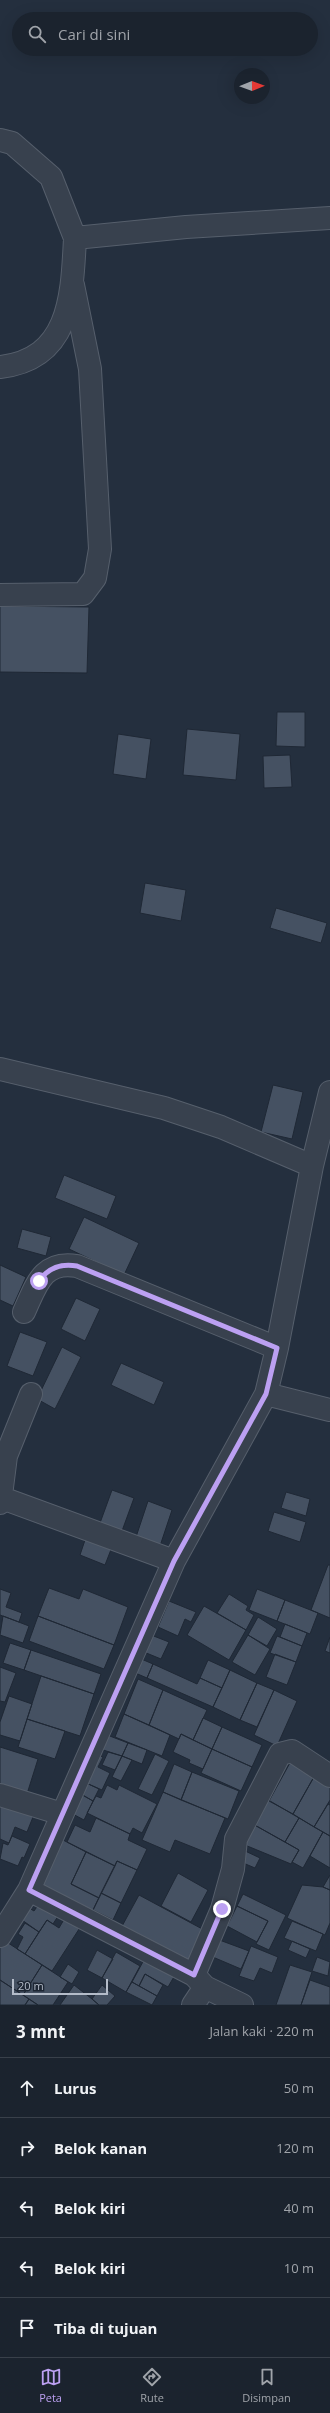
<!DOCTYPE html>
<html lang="id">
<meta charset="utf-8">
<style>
body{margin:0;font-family:"Open Sans",sans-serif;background:#282f3a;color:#f1f3f6}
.compass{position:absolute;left:234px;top:68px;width:36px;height:36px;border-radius:50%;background:#1b232e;box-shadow:0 4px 16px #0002;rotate:89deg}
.scale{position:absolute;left:12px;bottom:10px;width:96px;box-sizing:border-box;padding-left:4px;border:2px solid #b4bcc9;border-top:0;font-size:11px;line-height:14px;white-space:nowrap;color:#b4bcc9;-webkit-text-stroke:3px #1d2633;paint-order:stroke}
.stop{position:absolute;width:12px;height:12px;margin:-9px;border:3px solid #bca0f2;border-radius:50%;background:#fff}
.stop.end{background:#bca0f2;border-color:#fff;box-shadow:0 1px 4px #0008}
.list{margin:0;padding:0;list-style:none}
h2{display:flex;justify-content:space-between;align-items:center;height:52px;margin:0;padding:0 16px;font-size:17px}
h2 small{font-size:13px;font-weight:400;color:#a0a4aa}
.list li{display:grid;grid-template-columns:26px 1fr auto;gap:12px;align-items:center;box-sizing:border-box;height:60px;padding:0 16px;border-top:1px solid #39404a}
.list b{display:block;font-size:15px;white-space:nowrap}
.list em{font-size:13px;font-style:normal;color:#a0a4aa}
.icon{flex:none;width:22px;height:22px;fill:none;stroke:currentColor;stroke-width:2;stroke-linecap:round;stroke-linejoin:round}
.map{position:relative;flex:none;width:330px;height:2005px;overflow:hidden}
.search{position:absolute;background:#1b232e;box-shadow:0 4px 16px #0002;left:12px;right:12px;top:12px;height:44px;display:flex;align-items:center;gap:10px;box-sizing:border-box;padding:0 14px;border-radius:22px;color:#a0a4aa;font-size:15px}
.sheet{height:352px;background:#1b232e}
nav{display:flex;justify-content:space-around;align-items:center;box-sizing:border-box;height:56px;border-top:1px solid #39404a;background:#1b232e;font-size:11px;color:#a0a4aa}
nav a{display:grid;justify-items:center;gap:2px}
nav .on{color:#bca0f2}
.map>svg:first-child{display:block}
</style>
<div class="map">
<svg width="330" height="2005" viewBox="0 0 330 2005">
<rect width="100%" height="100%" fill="#242f3e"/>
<path fill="#455162" stroke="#1f2835" d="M0 606 89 607 87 673 0 672Z
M277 712H305V747L276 746Z
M187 729 240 734 236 780 183 775Z
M118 734 151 739 146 779 113 774Z
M290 755 292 787 264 788 263 756Z
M145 883 186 890 181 921 140 913Z
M276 908 327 923 321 943 270 928Z
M273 1085 303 1092 292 1139 261 1132Z
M64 1175 116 1196 107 1219 55 1198Z
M84 1217 139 1243 124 1275 69 1249Z
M22 1229 51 1237 46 1256 17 1248Z
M0 1265 26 1277 13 1306 0 1300Z
M76 1298 100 1309 85 1341 61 1329Z
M20 1332 47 1342 33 1376 7 1366Z
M62 1347 81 1357 55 1409 37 1399Z
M121 1363 164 1382 154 1405 111 1385Z
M112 1490 134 1498 122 1531 100 1523Z
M286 1492 310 1499 306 1516 281 1508Z
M148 1501 172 1510 159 1549 135 1540Z
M274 1512 306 1522 300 1542 268 1531Z
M86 1537 112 1547 105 1565 80 1555Z
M328 1565H330V1618L311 1610Z
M49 1588 79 1599 83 1589 128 1607 114 1645 38 1616Z
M0 1589 11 1593 6 1607 22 1613 19 1622 0 1615Z
M257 1589 285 1600 277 1621 249 1610Z
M229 1594 248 1606 246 1610 254 1615 246 1630 217 1613Z
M285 1600 318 1613 310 1634 277 1621Z
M169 1601 196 1612 191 1622 185 1619 178 1636 158 1627Z
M204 1606 246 1630 229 1660 187 1635Z
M3 1616 29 1626 23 1643 0 1635Z
M38 1616 114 1645 104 1669 29 1641Z
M258 1617 277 1629 267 1646 248 1635Z
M285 1624 307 1633 302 1646 280 1637Z
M146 1633 169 1642 161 1659 139 1650Z
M248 1635 270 1649 255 1675 232 1662Z
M277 1636 302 1646 296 1662 270 1653Z
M330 1637V1653L325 1651Z
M10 1643 31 1650 24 1670 3 1663Z
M31 1650 101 1674 94 1694 24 1670Z
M275 1654 296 1662 287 1685 266 1677Z
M139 1658 153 1664 147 1678 133 1672Z
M208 1660 230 1670 222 1688 200 1678Z
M153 1664 197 1684 200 1678 222 1688 213 1707 147 1678Z
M0 1667 16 1673 5 1702 0 1701Z
M230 1670 257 1683 240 1720 213 1707Z
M41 1676 94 1694 80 1736 27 1719Z
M138 1679 163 1690 149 1725 124 1714Z
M257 1683 274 1690 257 1727 240 1720Z
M163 1690 207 1710 193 1740 181 1734 179 1739 149 1725Z
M274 1690 297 1701 277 1746 254 1735Z
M9 1696 32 1704 20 1741 0 1735V1722Z
M124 1714 170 1735 162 1756 115 1737Z
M203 1718 222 1727 212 1749 193 1740Z
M27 1719 65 1731 55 1759 18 1747Z
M222 1727 262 1745 252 1767 212 1749Z
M102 1733 128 1743 122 1756 97 1748Z
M181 1734 212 1749 203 1769 189 1763 190 1760 173 1752Z
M128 1743 147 1750 142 1764 122 1756Z
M0 1747 38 1759 27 1794 0 1785Z
M212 1749 252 1767 241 1791 201 1773Z
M108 1752 122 1756 115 1770 102 1765Z
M93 1753 103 1757 98 1767 110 1773 102 1790 84 1782Z
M155 1754 169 1761 152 1795 138 1789Z
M122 1756 132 1760 121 1781 112 1777Z
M291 1761 315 1775 293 1814 269 1801Z
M174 1764 192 1772 181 1800 163 1792Z
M192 1772 239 1791 228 1819 181 1800Z
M315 1775 330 1783V1800L314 1827 293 1814Z
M84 1782 99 1789 93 1801 79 1793Z
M107 1785 117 1790 119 1785 157 1804 142 1833 133 1828 130 1834 87 1813 96 1796 101 1798Z
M163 1792 225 1818 210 1854 175 1840 170 1852 142 1840Z
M79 1793 93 1801 84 1820 69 1812Z
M265 1798 299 1818 285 1842 251 1823Z
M0 1803 33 1817 27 1832 15 1827 9 1843 0 1839Z
M328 1804 330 1805V1836L314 1827Z
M96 1818 130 1834 128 1840 147 1849 137 1870 117 1861 115 1866 67 1842 75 1825 90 1832Z
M299 1818 323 1832 303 1868 292 1862 299 1850 285 1842Z
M251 1823 299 1850 291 1864 240 1843Z
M323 1832 330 1836V1868L310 1856Z
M12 1836 30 1844 24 1858 22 1857 18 1866 0 1859 3 1843 8 1845Z
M63 1840 86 1852 71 1884 99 1898 90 1916 39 1890Z
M241 1849 260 1858 255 1868 236 1860Z
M86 1852 115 1866 99 1898 71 1884Z
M117 1861 137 1870 121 1903 101 1893Z
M178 1873 208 1890 191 1922 161 1906Z
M330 1875V1890L323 1887Z
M302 1885 323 1887 330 1890V1923L325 1935 287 1918Z
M101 1893 121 1903 113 1920 93 1910Z
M243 1894 286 1915 269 1950 256 1944 268 1921 237 1906Z
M139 1895 206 1931 188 1965 121 1928Z
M41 1901 60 1913 53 1924 47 1920 39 1932 22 1920 29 1908 34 1911Z
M237 1906 268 1921 257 1942 227 1926Z
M66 1916 81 1926 52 1971 25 1954 47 1920 59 1928Z
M292 1921 323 1934 316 1951 284 1938Z
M25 1923 39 1932 25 1954 17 1949 23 1937 18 1934Z
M214 1938 249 1951 241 1969 208 1955Z
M2 1939 42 1965 23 1995 0 1980V1943Z
M292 1941 310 1949 306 1958 288 1950Z
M251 1946 278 1957 272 1973 260 1968 254 1981 239 1976Z
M97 1950 113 1959 102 1978 87 1970Z
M116 1952 140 1966 126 1992 102 1978Z
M317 1957 330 1962 328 1976 312 1971Z
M145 1958 175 1975 168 1987 145 1974 139 1986 132 1982Z
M68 1964 79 1972 72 1984 60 1977Z
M42 1965 68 1982 53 2005H38L23 1995Z
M290 1965 312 1972 301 2005H276Z
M145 1974 163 1985 157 1996 139 1986Z
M0 1980 29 1999 25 2005H0Z
M310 1980 330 1987V2005H301Z
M132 1982 157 1996 152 2005 126 1992Z
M74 1985 92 1999 99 2005H60Z
M102 1985 115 1996 107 2005H99L92 1999Z
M29 1999 38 2005H25Z"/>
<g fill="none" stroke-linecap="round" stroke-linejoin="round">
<defs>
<path id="minor" d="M0 140 12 143 51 177 75 238 186 227 330 218
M0 367C71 359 72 295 75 238
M0 595 83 594 95 578 100 549 90 369 73 285
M0 1069 164 1108 221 1127 312 1166
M24 1312C36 1286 42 1260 77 1266L277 1348
M266 1394 330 1410
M2 1498 174 1561
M0 1503 6 1456 31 1394
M0 1795 62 1814
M29 1890 194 1975 205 1987 242 2005
M0 1936 29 1890 174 1561 266 1394 277 1348 312 1166 330 1092
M194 1975 222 1909 233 1869 236 1839 280 1754 292 1751 330 1776
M193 2005 205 1987"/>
</defs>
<use href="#minor" stroke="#565f6c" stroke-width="24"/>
<use href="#minor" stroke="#38414e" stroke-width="22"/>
</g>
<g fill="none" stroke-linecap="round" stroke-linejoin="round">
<path stroke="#bca0f2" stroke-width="5" d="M39 1281C48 1268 60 1263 77 1266L277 1348 266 1394 174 1561 29 1890 194 1975 222 1909"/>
</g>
</svg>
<svg class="compass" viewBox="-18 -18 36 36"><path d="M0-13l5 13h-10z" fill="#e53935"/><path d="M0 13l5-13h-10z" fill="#a0a4aa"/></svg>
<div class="scale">20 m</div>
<div class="stop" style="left:39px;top:1281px"></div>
<div class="stop end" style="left:222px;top:1909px"></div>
<div class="search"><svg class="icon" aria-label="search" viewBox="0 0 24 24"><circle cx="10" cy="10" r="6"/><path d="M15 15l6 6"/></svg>Cari di sini</div>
</div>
<section class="sheet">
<h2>3 mnt<small>Jalan kaki · 220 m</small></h2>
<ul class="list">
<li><svg class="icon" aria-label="ahead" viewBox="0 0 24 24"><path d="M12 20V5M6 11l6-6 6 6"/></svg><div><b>Lurus</b></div><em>50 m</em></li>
<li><svg class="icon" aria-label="right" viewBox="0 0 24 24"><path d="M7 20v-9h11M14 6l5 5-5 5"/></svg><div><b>Belok kanan</b></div><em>120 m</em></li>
<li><svg class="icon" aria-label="left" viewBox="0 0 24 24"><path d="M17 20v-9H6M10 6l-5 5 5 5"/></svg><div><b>Belok kiri</b></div><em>40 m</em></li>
<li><svg class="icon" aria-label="left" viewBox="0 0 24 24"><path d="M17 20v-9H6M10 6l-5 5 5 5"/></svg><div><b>Belok kiri</b></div><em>10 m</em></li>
<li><svg class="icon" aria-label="arrive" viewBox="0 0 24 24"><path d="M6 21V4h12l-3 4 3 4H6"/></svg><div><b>Tiba di tujuan</b></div></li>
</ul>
</section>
<nav>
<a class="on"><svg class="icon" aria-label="map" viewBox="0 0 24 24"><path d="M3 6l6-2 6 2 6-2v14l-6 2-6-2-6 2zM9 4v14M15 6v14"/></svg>Peta</a>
<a><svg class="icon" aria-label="directions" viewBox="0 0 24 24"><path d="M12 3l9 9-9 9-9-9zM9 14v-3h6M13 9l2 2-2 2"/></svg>Rute</a>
<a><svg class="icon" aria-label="saved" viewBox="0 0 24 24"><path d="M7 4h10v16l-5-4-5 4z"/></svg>Disimpan</a>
</nav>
